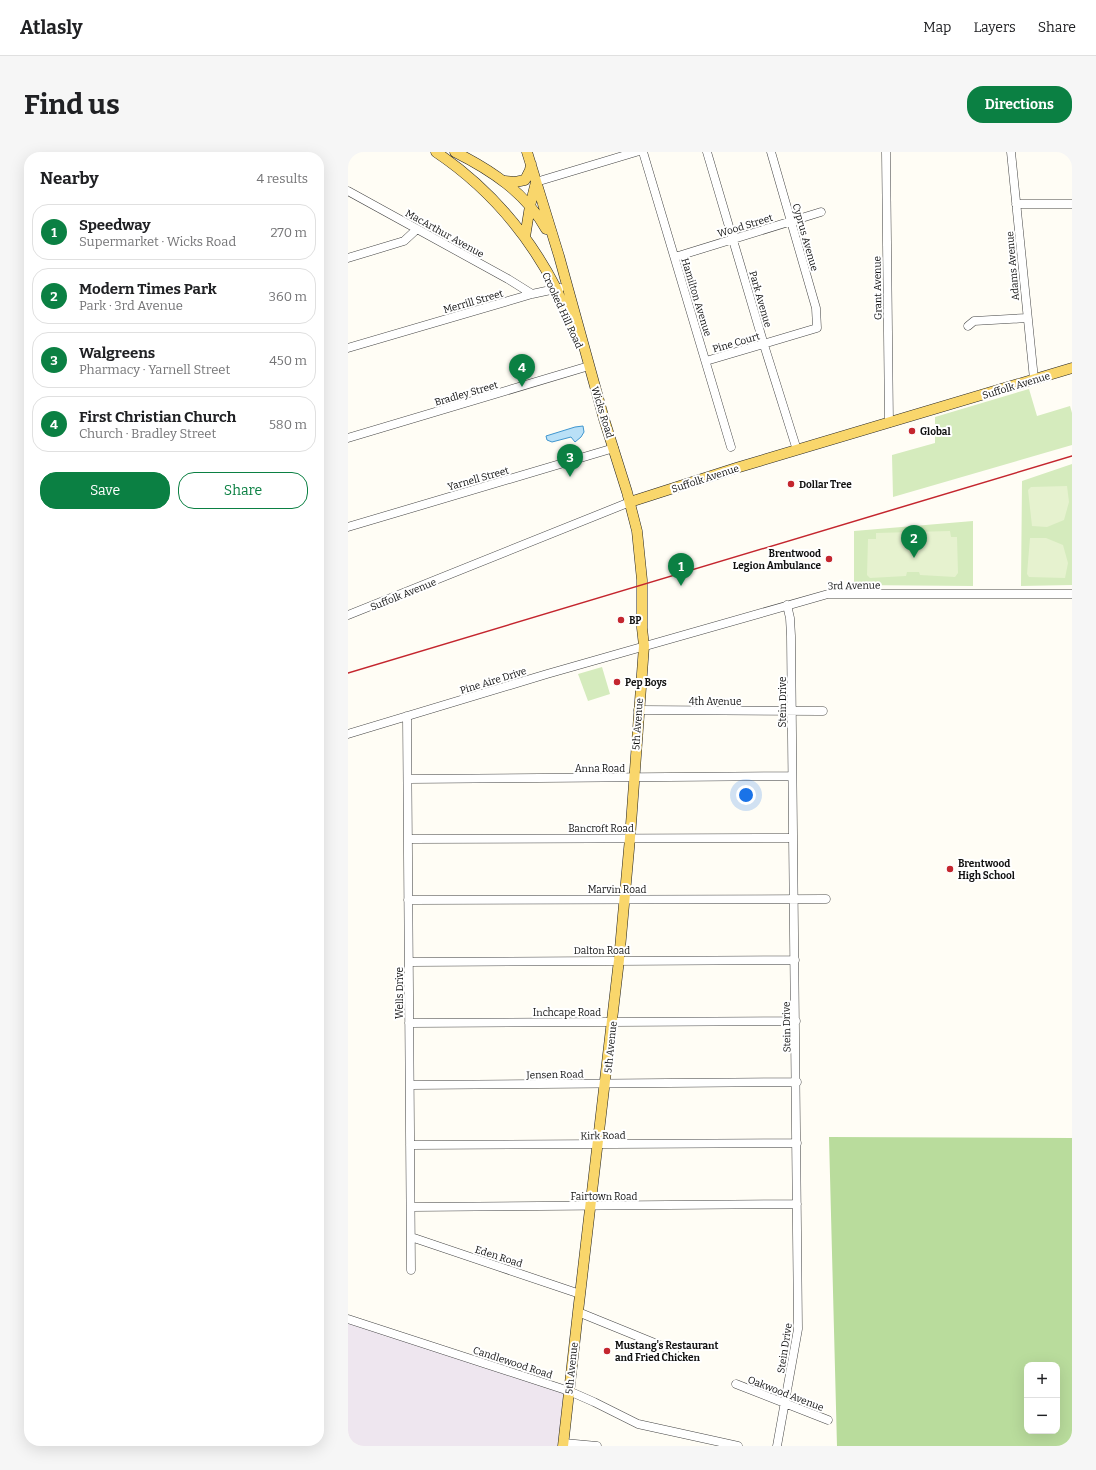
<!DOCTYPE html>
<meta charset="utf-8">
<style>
body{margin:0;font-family:Bitter,serif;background:#f6f6f6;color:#202124}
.controls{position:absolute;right:12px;bottom:12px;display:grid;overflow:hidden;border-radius:8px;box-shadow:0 4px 16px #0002}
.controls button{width:36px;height:36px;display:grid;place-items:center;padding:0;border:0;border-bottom:1px solid #e0e0e0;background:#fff;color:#202124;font:20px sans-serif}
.you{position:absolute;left:398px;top:643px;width:14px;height:14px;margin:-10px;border:3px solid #fff;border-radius:50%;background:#1a73e8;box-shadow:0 0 0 6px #1a73e833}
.badge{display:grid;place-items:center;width:26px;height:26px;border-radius:50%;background:#0b8043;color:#fff;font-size:13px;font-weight:700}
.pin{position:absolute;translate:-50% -33px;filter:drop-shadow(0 1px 2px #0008)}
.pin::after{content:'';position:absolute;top:21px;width:14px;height:12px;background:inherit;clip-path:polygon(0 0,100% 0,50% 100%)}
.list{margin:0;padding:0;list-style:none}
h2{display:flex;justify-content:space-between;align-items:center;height:52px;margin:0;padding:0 16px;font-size:17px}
h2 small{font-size:13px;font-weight:400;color:#757577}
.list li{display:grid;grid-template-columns:26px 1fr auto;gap:12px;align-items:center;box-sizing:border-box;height:56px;margin:0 8px 8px;padding:0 8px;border:1px solid #e0e0e0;border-radius:16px}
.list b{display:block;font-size:15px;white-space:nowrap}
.list p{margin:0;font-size:13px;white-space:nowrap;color:#757577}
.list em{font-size:13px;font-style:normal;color:#757577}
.actions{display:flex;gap:8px;padding:12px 16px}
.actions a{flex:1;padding:9px 0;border:1px solid #0b8043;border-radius:16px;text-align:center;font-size:14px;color:#0b8043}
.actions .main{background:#0b8043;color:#fff}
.map{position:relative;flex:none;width:724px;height:1294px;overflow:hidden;border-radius:16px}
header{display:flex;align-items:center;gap:24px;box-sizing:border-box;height:56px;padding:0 20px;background:#fff;border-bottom:1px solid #e0e0e0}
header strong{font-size:19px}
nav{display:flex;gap:22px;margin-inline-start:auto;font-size:14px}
.intro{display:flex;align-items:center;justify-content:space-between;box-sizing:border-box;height:96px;padding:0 24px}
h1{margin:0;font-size:28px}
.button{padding:10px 18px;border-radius:16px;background:#0b8043;color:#fff;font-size:14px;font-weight:700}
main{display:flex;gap:24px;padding:0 24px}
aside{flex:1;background:#fff;border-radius:16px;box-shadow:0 4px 16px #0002}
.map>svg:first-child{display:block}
</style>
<header>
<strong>Atlasly</strong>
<nav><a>Map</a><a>Layers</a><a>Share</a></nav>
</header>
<div class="intro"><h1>Find us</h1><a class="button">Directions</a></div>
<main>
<aside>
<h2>Nearby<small>4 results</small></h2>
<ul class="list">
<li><span class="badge">1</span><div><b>Speedway</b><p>Supermarket · Wicks Road</p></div><em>270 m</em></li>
<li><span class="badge">2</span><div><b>Modern Times Park</b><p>Park · 3rd Avenue</p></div><em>360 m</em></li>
<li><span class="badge">3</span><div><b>Walgreens</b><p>Pharmacy · Yarnell Street</p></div><em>450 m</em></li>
<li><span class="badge">4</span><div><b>First Christian Church</b><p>Church · Bradley Street</p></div><em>580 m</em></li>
</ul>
<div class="actions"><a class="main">Save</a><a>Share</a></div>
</aside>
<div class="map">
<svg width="724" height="1294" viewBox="0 0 724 1294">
<rect width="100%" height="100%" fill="#fffdf5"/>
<path fill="#eee6ef" d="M0 1167 221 1239 215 1294H0Z"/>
<path fill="#d5ebbd" d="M681 237 689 264 722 254 724 261V293L545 345 544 303 587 291V265Z
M724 312V433L673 434 674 329Z
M625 369V434L506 433V379Z
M254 515 262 542 240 549 230 522Z"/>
<path fill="#b9dc9c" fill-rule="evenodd" d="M481 985 724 986V1294H489ZM679 1213H709V1279H679Z"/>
<path fill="#e6f2cf" d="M719 334 721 350 716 368 699 375 684 374 680 338 683 335Z
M602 379 603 385H609L610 421 607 425 572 423 571 420H559L558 424 522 426 519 423 520 387H528V381Z
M682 386H698L715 393 720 411 717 426 681 425 679 422Z"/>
<path fill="#b9e0f7" stroke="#3f96cf" d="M235 274 236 280 233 285 227 290 223 285 204 290 199 288 198 284 227 275Z"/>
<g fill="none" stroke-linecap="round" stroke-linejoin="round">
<defs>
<path id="minor" d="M295 0 383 295
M359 0 416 193 449 298
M538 0 541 271
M663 0 686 227
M188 30 288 0
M0 39 160 127 184 142
M668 52H724
M327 105 473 60
M0 106 56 89 69 77
M620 174 626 169 679 166
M0 196 184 142 212 136
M358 209 469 176 468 156 423 0
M0 286 241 214
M0 375 266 296
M0 463 282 350
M290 558 475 559
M59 564 63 1118
M0 582 199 522 480 442H724
M60 627 444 624
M60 687 445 686
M60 748 478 747
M61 810 447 808
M61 871 448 869
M62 933 449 930
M62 993 449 991
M63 1055 449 1052
M63 1085 232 1142
M230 1160 326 1199
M0 1167 221 1239 246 1250 290 1272 390 1294
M388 1232 480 1268
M216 1291 249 1294
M429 1294 450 1177 443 484 442 466 439 453"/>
<path id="major" d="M88 0C140 35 179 80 208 136 215 151 220 166 227 181
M107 0C143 18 178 41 198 77
M179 0 211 104 256 267 279 340 289 379 294 428V476L296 494 282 686 271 808 230 1160 215 1294
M157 29 167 30 177 28 182 18 183 12
M177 85 182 54 188 30
M282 350 388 316 724 216"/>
</defs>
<use href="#minor" stroke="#444" stroke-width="9"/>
<use href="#major" stroke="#222" stroke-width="11"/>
<use href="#minor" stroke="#fff" stroke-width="8"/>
<use href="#major" stroke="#f9d66b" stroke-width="10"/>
<path stroke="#c4262e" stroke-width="1.5" d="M0 521 724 304"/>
</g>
<g fill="#c4262e" stroke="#fff" stroke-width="1.5">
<circle cx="564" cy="279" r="4"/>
<circle cx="443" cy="332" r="4"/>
<circle cx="481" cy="407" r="4"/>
<circle cx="273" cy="468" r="4"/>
<circle cx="269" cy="530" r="4"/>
<circle cx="602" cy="717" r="4"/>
<circle cx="259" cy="1199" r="4"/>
</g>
<g text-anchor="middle" stroke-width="4" stroke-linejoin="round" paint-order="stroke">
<g font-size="10" fill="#111" stroke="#fff">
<text transform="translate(397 73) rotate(-17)" y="4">Wood Street</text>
<text transform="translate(97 81) rotate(29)" y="4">MacArthur Avenue</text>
<text transform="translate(458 85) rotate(74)" y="4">Cyprus Avenue</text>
<text transform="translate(664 114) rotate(-95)" y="4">Adams Avenue</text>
<text transform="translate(529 136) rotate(-91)" y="4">Grant Avenue</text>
<text transform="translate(349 145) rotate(73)" y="4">Hamilton Avenue</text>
<text transform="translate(413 147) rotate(74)" y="4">Park Avenue</text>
<text transform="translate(125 149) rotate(-16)" y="4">Merrill Street</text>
<text transform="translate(215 158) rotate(65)" y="4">Crooked Hill Road</text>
<text transform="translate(388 190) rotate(-16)" y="4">Pine Court</text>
<text transform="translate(668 233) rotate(-17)" y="4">Suffolk Avenue</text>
<text transform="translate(118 241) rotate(-16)" y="4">Bradley Street</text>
<text transform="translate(255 260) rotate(73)" y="4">Wicks Road</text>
<text transform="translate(130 326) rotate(-16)" y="4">Yarnell Street</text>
<text transform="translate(357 326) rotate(-18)" y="4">Suffolk Avenue</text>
<text transform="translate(506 433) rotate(-1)" y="4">3rd Avenue</text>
<text transform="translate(55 442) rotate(-22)" y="4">Suffolk Avenue</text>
<text transform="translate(145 528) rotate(-17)" y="4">Pine Aire Drive</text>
<text x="367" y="553">4th Avenue</text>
<text transform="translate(434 550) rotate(-90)" y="4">Stein Drive</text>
<text transform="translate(289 572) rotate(-86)" y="4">5th Avenue</text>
<text x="252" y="620">Anna Road</text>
<text x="253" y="680">Bancroft Road</text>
<text x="269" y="741">Marvin Road</text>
<text x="254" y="802">Dalton Road</text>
<text transform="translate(51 841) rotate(-90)" y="4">Wells Drive</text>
<text x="219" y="864">Inchcape Road</text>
<text transform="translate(438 875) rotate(-91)" y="4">Stein Drive</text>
<text transform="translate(262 895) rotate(-84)" y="4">5th Avenue</text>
<text transform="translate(207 922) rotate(-1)" y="4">Jensen Road</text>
<text transform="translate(255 983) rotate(-1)" y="4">Kirk Road</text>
<text x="256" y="1048">Fairtown Road</text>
<text transform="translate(151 1104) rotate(18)" y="4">Eden Road</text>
<text transform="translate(436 1196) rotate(-81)" y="4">Stein Drive</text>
<text transform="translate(165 1210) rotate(18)" y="4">Candlewood Road</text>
<text transform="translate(223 1216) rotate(-84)" y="4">5th Avenue</text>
<text transform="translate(438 1241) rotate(21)" y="4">Oakwood Avenue</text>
</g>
<g font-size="10" font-weight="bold" fill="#111" stroke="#fff" text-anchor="start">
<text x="572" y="283">Global</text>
<text x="451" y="336">Dollar Tree</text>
<text x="473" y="405" text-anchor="end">Brentwood<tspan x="473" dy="12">Legion Ambulance</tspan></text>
<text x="281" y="472">BP</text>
<text x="277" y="534">Pep Boys</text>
<text x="610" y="715">Brentwood<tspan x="610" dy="12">High School</tspan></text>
<text x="267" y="1197">Mustang's Restaurant<tspan x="267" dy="12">and Fried Chicken</tspan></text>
</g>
</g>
</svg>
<div class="controls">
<button>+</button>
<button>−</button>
</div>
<div class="you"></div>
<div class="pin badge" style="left:333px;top:434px">1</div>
<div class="pin badge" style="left:566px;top:406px">2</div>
<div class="pin badge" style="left:222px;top:325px">3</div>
<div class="pin badge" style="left:174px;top:235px">4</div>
</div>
</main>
